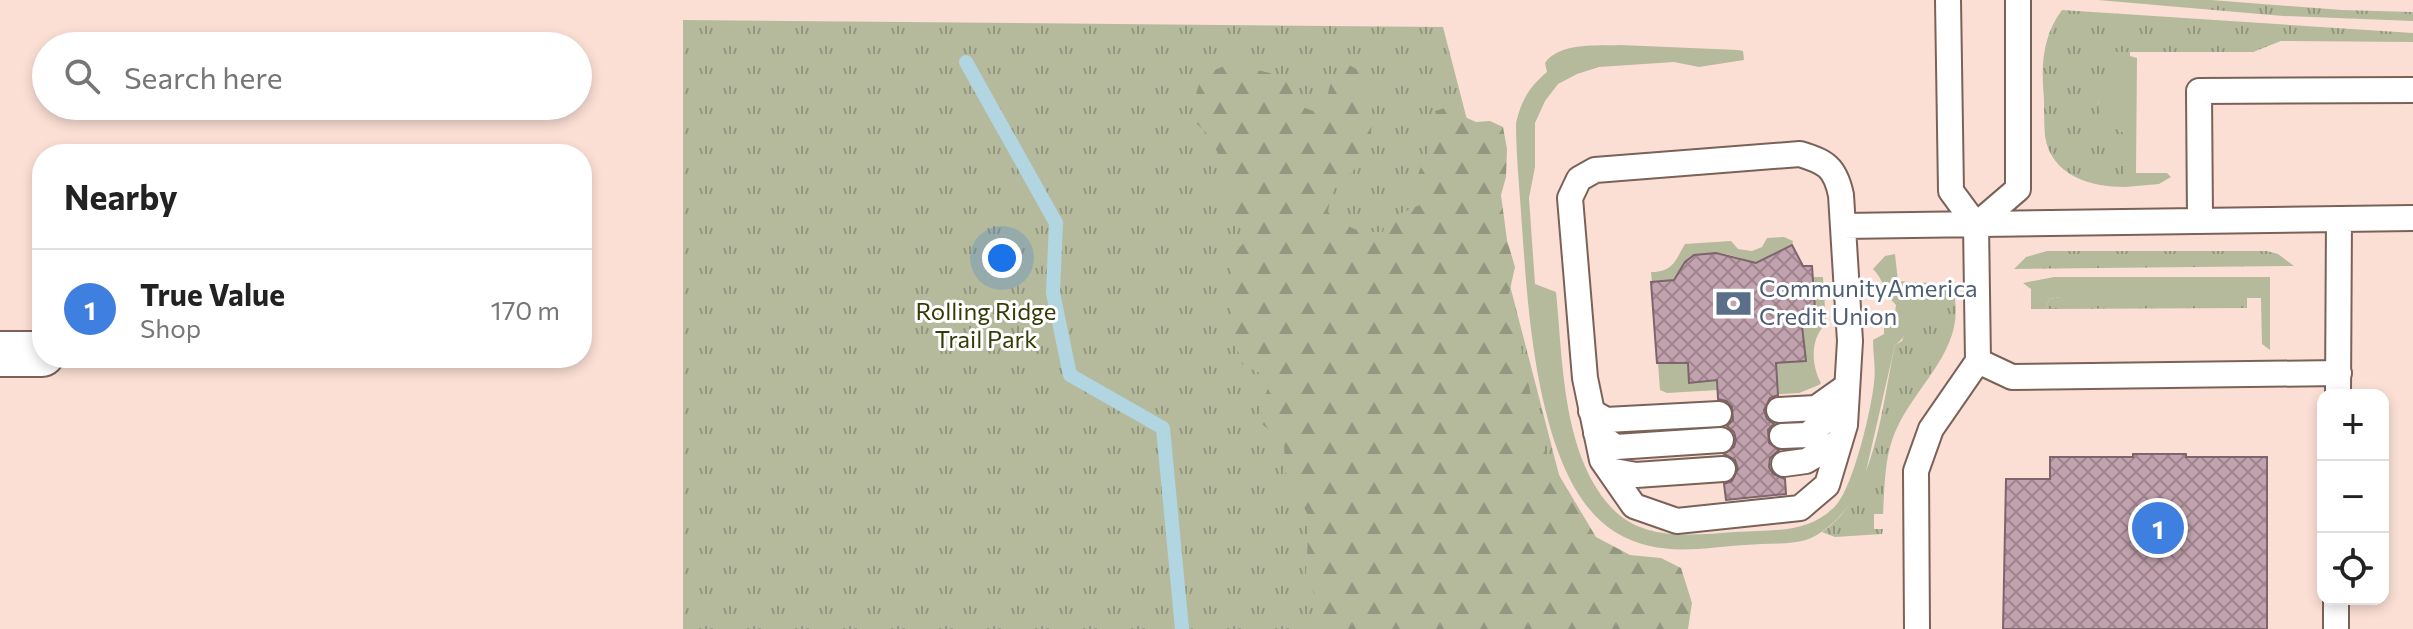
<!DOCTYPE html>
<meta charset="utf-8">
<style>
body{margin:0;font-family:Commissioner,sans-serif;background:#f6f6f6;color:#222}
.controls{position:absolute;right:24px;bottom:24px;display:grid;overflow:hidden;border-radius:16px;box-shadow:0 4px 12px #0003}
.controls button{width:72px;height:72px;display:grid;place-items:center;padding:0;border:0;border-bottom:2px solid #e0e0e0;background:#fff;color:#222;font:40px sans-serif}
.you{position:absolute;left:1002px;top:258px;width:28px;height:28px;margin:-20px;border:6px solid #fff;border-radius:50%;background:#1a73e8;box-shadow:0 0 0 12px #1a73e833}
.badge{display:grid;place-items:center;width:52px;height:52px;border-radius:50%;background:#b145a5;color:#fff;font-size:26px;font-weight:700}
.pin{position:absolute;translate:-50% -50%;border:4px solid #fff;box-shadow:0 2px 8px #0006}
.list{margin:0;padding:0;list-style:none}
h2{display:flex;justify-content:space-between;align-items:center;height:104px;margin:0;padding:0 32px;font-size:34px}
h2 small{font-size:26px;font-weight:400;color:#767676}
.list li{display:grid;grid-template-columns:52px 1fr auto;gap:24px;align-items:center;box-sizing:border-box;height:120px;padding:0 32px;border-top:2px solid #e0e0e0}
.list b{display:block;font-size:30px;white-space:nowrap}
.list p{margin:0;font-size:26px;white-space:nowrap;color:#767676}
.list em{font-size:26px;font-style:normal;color:#767676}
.icon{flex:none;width:44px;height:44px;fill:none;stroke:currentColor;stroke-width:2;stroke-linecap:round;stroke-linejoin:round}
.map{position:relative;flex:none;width:2413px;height:629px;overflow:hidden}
.search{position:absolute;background:#fff;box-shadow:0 4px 12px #0003;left:32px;top:32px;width:560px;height:88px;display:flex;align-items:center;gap:20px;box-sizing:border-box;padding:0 28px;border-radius:44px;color:#767676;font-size:30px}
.panel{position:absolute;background:#fff;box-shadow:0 4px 12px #0003;left:32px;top:144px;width:560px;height:224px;border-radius:32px}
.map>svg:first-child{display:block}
</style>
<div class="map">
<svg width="2413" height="629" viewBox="0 0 2413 629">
<defs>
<pattern id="grass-tufts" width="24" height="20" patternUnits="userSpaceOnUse" patternTransform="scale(2)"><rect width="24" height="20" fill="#b5ba9d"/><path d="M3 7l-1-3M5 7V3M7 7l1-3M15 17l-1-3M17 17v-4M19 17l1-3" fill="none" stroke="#949780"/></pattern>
<pattern id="forest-firs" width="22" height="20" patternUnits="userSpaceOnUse" patternTransform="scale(2)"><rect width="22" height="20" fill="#b5ba9d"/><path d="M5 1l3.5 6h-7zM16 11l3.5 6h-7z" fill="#949780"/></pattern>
<pattern id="building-cross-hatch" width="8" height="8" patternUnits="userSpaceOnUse" patternTransform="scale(2)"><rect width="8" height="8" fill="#c2a2ae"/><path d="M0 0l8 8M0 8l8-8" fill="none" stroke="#9e848d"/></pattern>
</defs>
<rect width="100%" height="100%" fill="#fbdfd4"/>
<path fill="url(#grass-tufts)" d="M2098 0H2211L2342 10 2413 12V21L2283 16Z
M2062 10 2413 33V42L2281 41 2253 52H2116L2102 86 2098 103 2115 128 2125 133V187C2091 187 2051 176 2045 136 2044 124 2044 111 2044 99 2041 66 2042 37 2062 10Z
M683 20 1443 27 1599 629H683Z
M2047 251H2267L2278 254 2294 266 2014 269 2026 257Z
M1910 282 1931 283 1953 290C1968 347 1918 382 1897 428 1884 455 1885 485 1883 514H1874V529H1883L1882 534 1835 537 1822 532C1876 497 1882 403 1895 345L1902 341 1913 308 1909 289Z
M2061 297H2247V308L2046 309 2049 299Z"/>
<path fill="url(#forest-firs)" d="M1231 64 1295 79 1300 106 1313 111 1326 105C1329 87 1331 74 1347 64L1358 70 1366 83 1365 96 1372 105 1371 137 1361 145C1361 169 1351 174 1332 187L1328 212C1346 228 1359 233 1383 232L1387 219 1420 205C1418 188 1414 171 1427 159V141L1440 133 1435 111 1445 108 1476 122 1490 121 1503 127 1507 149 1506 177 1501 195 1507 240 1515 267 1507 303 1518 332 1541 445 1596 537 1630 555 1661 558 1681 568 1692 603 1688 629H1319L1318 603 1306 574 1309 517 1285 471 1284 442 1262 424 1261 403 1268 389 1265 376 1242 364C1233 337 1226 280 1236 253 1238 248 1245 242 1248 238 1217 206 1235 151 1194 122 1195 87 1196 74 1231 64Z"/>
<path fill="#b5ba9d" d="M1620 45 1738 50 1743 51 1744 60 1699 67 1674 62 1599 67 1577 74 1558 84 1545 101 1535 123V167L1529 198 1535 284 1556 292C1563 360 1562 452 1610 506 1641 542 1693 535 1735 532 1772 530 1811 534 1837 504 1854 483 1871 411 1874 383 1876 369 1873 354 1873 340L1884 334V321L1895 313 1896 305C1885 295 1884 280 1873 269L1885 256 1895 254 1898 281 1910 282C1908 291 1912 293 1913 302 1915 317 1907 338 1895 345L1864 480C1854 503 1830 532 1806 540 1788 545 1764 543 1745 545 1699 548 1658 558 1615 532 1537 484 1528 309 1522 227 1520 192 1516 158 1516 123 1521 101 1529 87 1547 72L1545 63C1559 42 1598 46 1620 45Z
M2116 52H2130V56L2137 58 2136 173H2167L2171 177 2159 184 2125 187V133C2118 129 2108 127 2103 120 2090 102 2107 68 2116 52Z
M1784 237 1793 241 1792 245 1755 264C1732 254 1706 246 1685 262L1681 280 1652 282 1651 272C1673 272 1675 261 1685 244L1731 241 1738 249 1752 251 1762 247 1767 238Z
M1813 277H1823L1826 324C1810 338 1811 365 1821 383L1819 385 1799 393 1719 398 1718 390 1667 393 1660 390 1658 363 1688 361 1690 382 1773 376V363L1805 361 1802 326 1816 324Z
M2054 277H2270V350L2262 344 2261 298 2061 297 2049 299 2046 309H2031V289L2023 283Z"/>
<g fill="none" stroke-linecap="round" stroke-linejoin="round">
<path stroke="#b2d5e2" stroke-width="14" d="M966 62 1056 223 1053 293 1070 375 1163 428 1182 629"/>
</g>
<path fill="url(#building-cross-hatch)" stroke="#7d646d" stroke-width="2" d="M1792 245 1803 266H1812L1816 325 1802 326 1806 361 1776 363 1778 395 1770 398 1764 410 1767 419 1774 424 1768 430 1769 443 1779 450 1770 458 1769 467 1773 474 1785 479 1786 494 1726 500 1724 484 1732 481 1738 469 1735 460 1724 454 1734 447 1736 440 1734 432 1727 426 1733 420 1732 407 1726 401 1718 399 1717 380 1689 383 1688 363H1657L1651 282 1674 280 1685 262 1694 255 1716 253 1756 263Z
M2133 454H2186V457H2267V629H2003L2006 479H2050V457H2133Z"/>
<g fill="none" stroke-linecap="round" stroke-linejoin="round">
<defs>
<path id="service" d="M1800 154C1826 162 1835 167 1841 195L1850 341 1845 425 1827 485 1800 508 1677 521 1634 506 1602 460 1585 378 1570 198 1579 179 1595 170Z
M2200 220 2199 91 2413 90
M1976 225 2018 189V0
M1843 226 2413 218
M1978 361 2012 377 2339 373
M2338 395 2339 219
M1779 410 1816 408 1847 386
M1591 411 1606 420 1719 414
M1596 433 1616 447 1721 440
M1782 436 1807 435 1846 405
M1784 464 1806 461 1840 441
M1609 470 1636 475 1723 469
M1917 629 1916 471 1931 429 1978 361 1976 225 1951 191 1948 0
M2336 629V599"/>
<path id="minor" d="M0 354H42"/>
</defs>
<use href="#service" stroke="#7a6259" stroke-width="28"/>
<use href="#minor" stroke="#7a6259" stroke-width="48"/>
<use href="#service" stroke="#fff" stroke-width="24"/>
<use href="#minor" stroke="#fff" stroke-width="44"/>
</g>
<defs>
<symbol id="bank-bare" viewBox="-9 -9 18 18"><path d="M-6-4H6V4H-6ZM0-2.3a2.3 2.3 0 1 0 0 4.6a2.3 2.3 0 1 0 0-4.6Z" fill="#5c6f8a" stroke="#fff" stroke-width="2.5" paint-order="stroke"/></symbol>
</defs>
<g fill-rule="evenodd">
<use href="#bank-bare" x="1708" y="278" width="51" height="51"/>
</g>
<g text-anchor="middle" stroke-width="6" stroke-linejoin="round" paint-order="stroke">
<g font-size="24" fill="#4e5e75" stroke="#fff" text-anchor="start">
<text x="1759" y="297">CommunityAmerica<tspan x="1759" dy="28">Credit Union</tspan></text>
</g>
<g font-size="24" fill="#363b06" stroke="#fff">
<text x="986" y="320">Rolling Ridge<tspan x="986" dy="28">Trail Park</tspan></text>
</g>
</g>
</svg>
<div class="controls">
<button>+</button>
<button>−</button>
<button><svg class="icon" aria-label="locate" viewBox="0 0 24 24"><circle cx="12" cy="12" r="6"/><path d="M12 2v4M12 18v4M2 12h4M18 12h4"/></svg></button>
</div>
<div class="you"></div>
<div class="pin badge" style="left:2158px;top:528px;background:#3f7fe0">1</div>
<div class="search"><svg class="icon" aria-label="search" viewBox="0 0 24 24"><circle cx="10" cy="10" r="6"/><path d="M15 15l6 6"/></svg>Search here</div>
<section class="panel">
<h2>Nearby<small></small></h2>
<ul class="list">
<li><span class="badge" style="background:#3f7fe0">1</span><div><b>True Value</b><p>Shop</p></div><em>170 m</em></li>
</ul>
</section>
</div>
